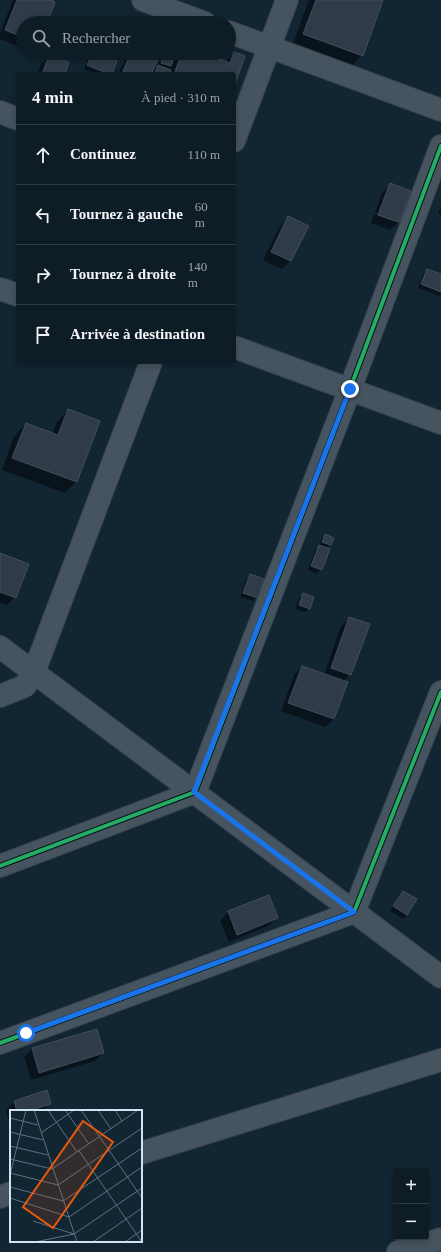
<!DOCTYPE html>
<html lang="fr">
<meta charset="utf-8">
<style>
body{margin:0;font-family:Georgia,serif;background:#1c2932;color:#f1f3f6}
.controls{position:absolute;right:12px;bottom:12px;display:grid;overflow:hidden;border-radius:4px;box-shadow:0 2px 6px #0003}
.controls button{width:36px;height:36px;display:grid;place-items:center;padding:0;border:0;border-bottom:1px solid #2e3a43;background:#0e1c26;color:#f1f3f6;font:20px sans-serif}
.stop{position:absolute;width:12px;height:12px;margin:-9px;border:3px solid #1a73e8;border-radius:50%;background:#fff}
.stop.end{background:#1a73e8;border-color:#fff;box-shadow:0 1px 4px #0008}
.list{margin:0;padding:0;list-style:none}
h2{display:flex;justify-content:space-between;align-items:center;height:52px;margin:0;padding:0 16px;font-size:17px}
h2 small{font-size:13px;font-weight:400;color:#9ba1a7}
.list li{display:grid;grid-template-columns:26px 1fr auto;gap:12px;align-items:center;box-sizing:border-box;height:60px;padding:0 16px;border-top:1px solid #2e3a43}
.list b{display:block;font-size:15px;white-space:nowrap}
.list em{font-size:13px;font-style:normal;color:#9ba1a7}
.icon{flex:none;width:22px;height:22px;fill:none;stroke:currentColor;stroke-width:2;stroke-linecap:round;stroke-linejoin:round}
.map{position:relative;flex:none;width:441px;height:1252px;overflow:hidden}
.search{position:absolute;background:#0e1c26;box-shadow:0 2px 6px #0003;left:16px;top:16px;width:220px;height:44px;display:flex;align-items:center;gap:10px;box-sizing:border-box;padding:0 14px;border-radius:22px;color:#9ba1a7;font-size:15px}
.panel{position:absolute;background:#0e1c26;box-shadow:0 2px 6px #0003;left:16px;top:72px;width:220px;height:292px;border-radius:4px}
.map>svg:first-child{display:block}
</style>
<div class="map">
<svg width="441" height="1252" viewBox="0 0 441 1252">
<rect width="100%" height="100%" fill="#122533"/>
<path fill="#0007" d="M13 0H48L46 23H23V48L0 39V33Z
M309 0H382L362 55 351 67 292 46Z
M93 53H95L111 74H96L84 69 89 56Z
M128 53H159L150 74H118Z
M162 53H175L172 59 179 53H200L225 62 234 53V84V74H153L157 67Z
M49 56 64 74H38L41 64Z
M390 185 398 222 390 230 371 223 374 214 395 222V220L375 212 382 193Z
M441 206V215L438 214Z
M288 217 307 226 290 261 282 269 263 260 280 226Z
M427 270 441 275V294L439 296 418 288 423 274Z
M68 410 77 481 65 493 2 470 14 436 26 424 52 434 57 422Z
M325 535 330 544 326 548 321 570 317 574 308 570 315 550 320 546 321 539Z
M0 554 15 597 7 605 0 603Z
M250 575 257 597 253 601 240 597 246 579Z
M303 594 309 608 305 612 295 609 299 598Z
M350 618V674L343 682 334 719 325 727 281 711 294 675 302 667 324 675 341 626Z
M403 892 407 915 403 919 390 911 399 896Z
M268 896 277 918 268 926 229 942 220 921 228 912Z
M96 1030 103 1053 95 1061 31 1080 24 1057 32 1049Z
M14 1102 50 1103 42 1111H11V1121L9 1122 6 1110Z"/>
<path fill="#2f3b48" stroke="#424e5c" d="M17 0H51L55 2 47 23H23V37L5 30Z
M316 0H383L363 56 303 34Z
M234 52 245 56 234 87V74H174L182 53H203L230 63Z
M92 53H98L117 61 112 74H109L87 65Z
M131 53H161L151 74H129L123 71Z
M164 53H176L171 66 161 63Z
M49 55 69 62 65 74H42Z
M158 65 171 70 170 74H155Z
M390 183 411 191 399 222 378 215Z
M288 216 309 226 291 261 271 252Z
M427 269 441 274V292L421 284Z
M68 409 100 421 77 482 12 458 26 423 58 435Z
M325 534 334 538 331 545 322 542Z
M319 545 330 549 322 570 311 566Z
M0 553 29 564 16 598 0 592Z
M250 574 264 579 258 598 243 593Z
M303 593 314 597 310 609 299 605Z
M349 617 370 624 351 675 331 668Z
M302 666 348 682 334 719 288 703Z
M403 891 417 899 407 915 393 906Z
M269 895 278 918 237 935 228 911Z
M97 1029 104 1053 39 1073 32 1048Z
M47 1090 51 1104 28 1111H17L14 1101Z"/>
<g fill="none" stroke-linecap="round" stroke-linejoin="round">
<defs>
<path id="minor" d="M143 0 205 23
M229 32 441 110
M0 112 18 119
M234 141 287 0
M0 289 18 295
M234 347 441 423
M0 647 441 977
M0 696 25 686 34 672 151 362
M0 866 195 792 350 389 441 146
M0 1043 354 912 441 692
M141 1153 441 1060
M0 1197 11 1193
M398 1252 441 1239"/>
</defs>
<use href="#minor" stroke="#35414d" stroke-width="24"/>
<use href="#minor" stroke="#46545f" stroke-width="22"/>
<defs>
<path id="cycleway" d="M0 866 195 792 350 389 441 146
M0 1043 354 912 441 692"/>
</defs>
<use href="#cycleway" stroke="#030f1a" stroke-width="6"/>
<use href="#cycleway" stroke="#26ab63" stroke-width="4"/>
</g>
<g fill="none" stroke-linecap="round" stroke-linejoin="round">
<path stroke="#1a73e8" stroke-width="5" d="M26 1033 354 912 194 792 350 389"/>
</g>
<g transform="translate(10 1110)">
<rect width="132" height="132" fill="#122533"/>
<path fill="none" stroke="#5e7180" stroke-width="1" d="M24 0 67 132M38 0 67 42M55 0 79 34M71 0 132 88M88 0 101 19M105 0 112 11M0 8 28 15M0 22 33 30M31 23 64 0M0 36 38 45M69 41 132 132M0 49 42 59 128 0M0 63 48 75 132 18M0 65 16 0M0 77 53 91 132 38M0 88 59 107 132 57M23 111 64 124M25 132 64 124 132 78M83 132 132 98M115 132 132 120"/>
<path fill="#e8590c" fill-opacity="0.15" stroke="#e8590c" stroke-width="2" d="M73 11 103 32 43 118 13 97Z"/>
<rect width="132" height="132" fill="none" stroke="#d0e3f4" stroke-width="2"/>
</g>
</svg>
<div class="controls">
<button>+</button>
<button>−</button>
</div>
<div class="stop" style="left:26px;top:1033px"></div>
<div class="stop end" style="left:350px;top:389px"></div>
<div class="search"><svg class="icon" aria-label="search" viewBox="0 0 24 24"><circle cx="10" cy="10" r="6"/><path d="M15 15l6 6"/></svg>Rechercher</div>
<section class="panel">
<h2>4 min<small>À pied · 310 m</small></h2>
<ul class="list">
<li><svg class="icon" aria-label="ahead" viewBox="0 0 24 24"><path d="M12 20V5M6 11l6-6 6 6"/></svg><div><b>Continuez</b></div><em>110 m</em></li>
<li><svg class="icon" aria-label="left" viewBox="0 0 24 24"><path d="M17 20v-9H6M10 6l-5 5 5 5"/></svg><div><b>Tournez à gauche</b></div><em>60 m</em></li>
<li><svg class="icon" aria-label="right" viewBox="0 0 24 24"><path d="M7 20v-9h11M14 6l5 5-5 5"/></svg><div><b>Tournez à droite</b></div><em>140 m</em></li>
<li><svg class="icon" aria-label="arrive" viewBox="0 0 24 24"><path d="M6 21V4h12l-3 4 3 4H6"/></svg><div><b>Arrivée à destination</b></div></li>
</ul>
</section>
</div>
